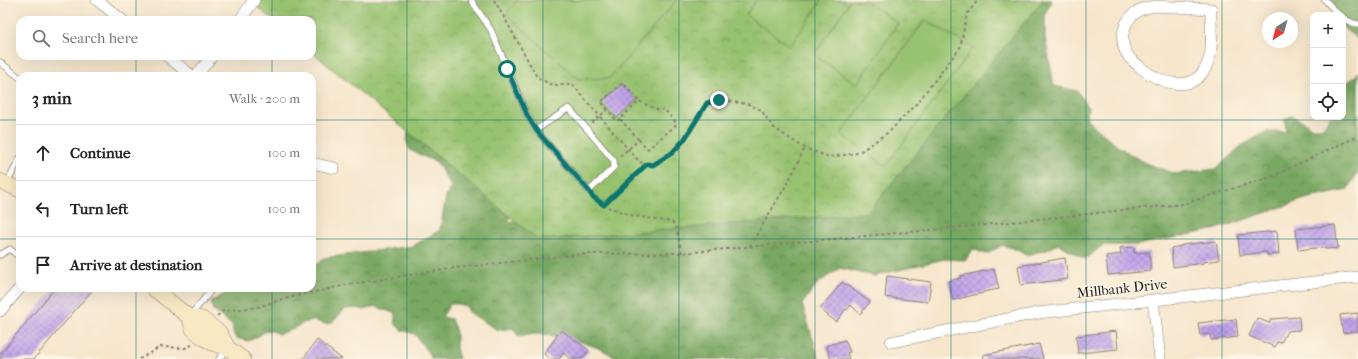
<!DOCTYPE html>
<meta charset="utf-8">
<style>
body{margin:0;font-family:"IM FELL French Canon",serif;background:#f6f6f6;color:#222}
.controls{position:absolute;right:12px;top:12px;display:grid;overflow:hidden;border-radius:8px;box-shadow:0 4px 16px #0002}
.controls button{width:36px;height:36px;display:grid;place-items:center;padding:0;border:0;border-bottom:1px solid #e0e0e0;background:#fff;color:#222;font:20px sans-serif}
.compass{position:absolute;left:1262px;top:12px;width:36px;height:36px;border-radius:50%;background:#fff;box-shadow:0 4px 16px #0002;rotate:216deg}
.stop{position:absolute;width:12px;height:12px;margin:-9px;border:3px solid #0f766e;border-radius:50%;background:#fff}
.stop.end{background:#0f766e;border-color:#fff;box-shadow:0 1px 4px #0008}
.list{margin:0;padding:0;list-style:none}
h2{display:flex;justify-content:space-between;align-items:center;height:52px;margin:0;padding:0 16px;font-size:17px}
h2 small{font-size:13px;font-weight:400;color:#767676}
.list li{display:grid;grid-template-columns:26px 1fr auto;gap:12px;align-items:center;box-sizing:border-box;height:56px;padding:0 16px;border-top:1px solid #e0e0e0}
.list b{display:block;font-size:15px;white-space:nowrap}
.list em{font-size:13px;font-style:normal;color:#767676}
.icon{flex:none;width:22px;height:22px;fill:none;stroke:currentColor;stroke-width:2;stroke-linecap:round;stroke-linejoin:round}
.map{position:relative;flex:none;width:1358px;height:359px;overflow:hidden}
.search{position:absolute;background:#fff;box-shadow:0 4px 16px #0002;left:16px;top:16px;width:300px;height:44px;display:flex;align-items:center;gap:10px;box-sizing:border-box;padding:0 14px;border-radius:12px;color:#767676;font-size:15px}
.panel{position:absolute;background:#fff;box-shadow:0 4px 16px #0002;left:16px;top:72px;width:300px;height:220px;border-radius:12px}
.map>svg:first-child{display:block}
</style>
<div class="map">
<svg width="1358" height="359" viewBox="0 0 1358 359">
<defs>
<pattern id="forest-crowns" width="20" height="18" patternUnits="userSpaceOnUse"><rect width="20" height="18" fill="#79a862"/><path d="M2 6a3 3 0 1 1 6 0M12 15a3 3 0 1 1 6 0" fill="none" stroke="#628850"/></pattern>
<pattern id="park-crowns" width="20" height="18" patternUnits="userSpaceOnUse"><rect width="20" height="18" fill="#97c26f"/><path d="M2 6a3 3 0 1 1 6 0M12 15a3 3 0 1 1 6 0" fill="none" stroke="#82a660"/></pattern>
<pattern id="building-cross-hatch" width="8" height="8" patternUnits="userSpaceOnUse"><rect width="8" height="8" fill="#bfa2eb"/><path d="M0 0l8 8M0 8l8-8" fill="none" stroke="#9a83be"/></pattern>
</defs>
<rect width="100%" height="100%" fill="#fcf5e5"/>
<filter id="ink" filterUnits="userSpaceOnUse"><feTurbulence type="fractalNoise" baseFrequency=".025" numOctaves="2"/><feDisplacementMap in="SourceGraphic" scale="8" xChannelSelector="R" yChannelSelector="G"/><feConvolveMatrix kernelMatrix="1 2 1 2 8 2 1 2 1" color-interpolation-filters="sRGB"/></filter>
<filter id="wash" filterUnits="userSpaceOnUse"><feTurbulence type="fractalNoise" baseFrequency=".012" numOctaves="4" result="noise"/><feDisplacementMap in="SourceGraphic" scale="16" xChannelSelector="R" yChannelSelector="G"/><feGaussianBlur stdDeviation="0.9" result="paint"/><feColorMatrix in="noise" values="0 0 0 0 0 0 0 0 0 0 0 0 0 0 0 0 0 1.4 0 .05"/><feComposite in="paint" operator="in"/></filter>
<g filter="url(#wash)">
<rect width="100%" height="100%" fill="#f6e6cc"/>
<path fill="url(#forest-crowns)" stroke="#4a623f" d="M1000 0H1052L1045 14V37L1054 86 1077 91 1088 107 1087 120 1117 146 1145 163 1175 174 1216 169 1241 146 1267 132H1286L1285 119 1292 116 1305 122 1312 128H1323L1330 117H1343V86L1357 75 1358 72V172L1347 190 1305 199 1217 229 1136 245H1103L1085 259 1058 244 1047 250 1026 255 1013 248 1002 245 987 254 972 249 966 260 944 259 874 276 840 268 818 283 802 304 819 359H616C601 344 555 334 534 334 529 335 524 336 519 337L513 328 498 330 470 313 466 306 458 304H450L442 317 451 319 456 332V348L459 359H431V357L415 334 401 330 394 323 396 314 375 306 364 310 357 308 345 309C333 321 332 329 314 320L303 323 293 329 279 334 270 330 264 332 257 337 248 341 236 338 233 333V326L213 310 211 301 223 295 243 288H312V266L319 263 324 258 413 246 440 230 446 197 451 186 442 171 437 162 427 158 410 150 407 142 409 121 510 210 509 222H514L520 210Z
M1330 0H1358V39L1343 28V15H1334Z"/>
<path fill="url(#park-crowns)" stroke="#5a6f46" d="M254 0H1043L867 213 538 240 312 52V20H273L252 3Z"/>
<path fill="#97c26f" stroke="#5a6f46" d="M517 0H677L610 78 578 79 506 14Z
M756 0H822L790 46 746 15Z
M851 0H864L898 23 857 84 814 55Z
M925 20 973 48 886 166 841 134Z"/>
<g id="blocks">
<path fill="url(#building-cross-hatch)" d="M622 84 637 100 617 118 602 101Z
M1335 225 1338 248 1325 249 1324 247 1298 250 1296 229Z
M1277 231 1279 254 1267 255V252L1240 255 1238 235Z
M1216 241 1219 260 1203 262V263L1173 267 1171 248 1182 246V245Z
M1134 247V253L1149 252 1151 271 1108 275 1106 256 1121 254 1120 248Z
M1065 258 1068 279 1021 285 1018 266Z
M994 269 999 289 983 292V293L953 300 948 281 961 278 960 276Z
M887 276 931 282 928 302 885 297Z
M842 282 870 302 860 314 851 305 847 310 846 309 836 322 820 309Z
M55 288H94L34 359H0V354Z
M1358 313V331L1343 333 1340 315Z
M1299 317 1300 330 1287 331 1281 343 1277 342 1275 347 1249 336 1257 318 1269 323 1271 319Z
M1236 319 1238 337 1211 340 1210 334 1200 335 1198 323Z
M561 330 589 350 582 359H571L563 353 559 359H550L544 354Z
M1116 331 1118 349 1078 353 1076 336Z
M317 340 342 359H303Z
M845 340 850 352 847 353 849 359H831L826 346Z
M1039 344 1043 359H984L983 355Z"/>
</g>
</g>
<g filter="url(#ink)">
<use href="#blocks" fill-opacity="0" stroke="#898174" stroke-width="1"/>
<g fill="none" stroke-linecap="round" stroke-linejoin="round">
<defs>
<path id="service" d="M471 0 491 30 528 117 536 130 589 191 614 167V161L569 108 536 130
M1325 0 1339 15
M1343 18 1353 23 1358 24
M0 62 20 78
M7 183 20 158
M0 255 10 249 20 258
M190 316 213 288
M219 359 228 348"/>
<path id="minor" d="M97 0 122 20
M1155 6 1211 9C1210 27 1215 49 1206 67 1192 95 1159 83 1140 67 1137 64 1132 61 1129 57 1118 42 1122 21 1138 11 1143 8 1149 7 1155 6Z
M240 20 254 0
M167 56 192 76
M196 76 212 56
M312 163 334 168
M1153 300 1160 359
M0 311 20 288
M891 342 1038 313 1358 277"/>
<path id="secondary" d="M0 181 20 190
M153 288 189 317 193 329 201 336 212 343 228 348
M189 317 202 319 219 332 228 348 243 359"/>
</defs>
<use href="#service" stroke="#898174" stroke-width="7"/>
<use href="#minor" stroke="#898174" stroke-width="12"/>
<use href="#secondary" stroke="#898174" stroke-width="16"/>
<path stroke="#898174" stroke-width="2" stroke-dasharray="3 3" stroke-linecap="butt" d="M494 0 509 26 537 77 552 85H573L633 155 642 163 653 165 672 153 684 140 707 103 719 100 748 104 761 110 773 127 789 138 805 148 829 157 858 153 890 131 917 103 960 48 967 14 978 0
M620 119 617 121 601 102 623 83 639 101
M592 123 608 109
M620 156 639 140 648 149 677 124 665 110 664 109 660 111 639 101 620 119 639 140
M593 197 605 206 634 216 672 222 676 227 682 253
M603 205 647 164
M750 246 787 184 805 148
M217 316 223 311 258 307 283 299 346 285 455 268 582 254 682 253 973 226 1183 204 1271 177 1358 136
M139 359 160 347 185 348 192 345"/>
<use href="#service" stroke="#fff" stroke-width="5.5"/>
<use href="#minor" stroke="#fff" stroke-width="11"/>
<use href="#secondary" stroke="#f7e9c3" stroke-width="15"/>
</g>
</g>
<g fill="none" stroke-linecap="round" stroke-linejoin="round" filter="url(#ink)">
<path stroke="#0f766e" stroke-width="5" d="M507 69 528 117 536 130 589 191 592 196 604 205 647 164 653 165 672 153 684 140 707 103 719 100"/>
</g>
<path fill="none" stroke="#0f766e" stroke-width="1" stroke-opacity="0.55" d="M136 0V20M272 0V20M407 0V359M543 0V359M679 0V359M815 0V359M951 0V359M1086 0V359M1222 0V359M136 56V76M272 56V76M0 120H20M312 120H1358M0 239H20M312 239H1358M136 288V359M272 288V359"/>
<g text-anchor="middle" stroke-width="3.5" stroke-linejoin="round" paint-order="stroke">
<g font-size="14" fill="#1c1c1c" stroke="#fcf5e5">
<text transform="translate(1122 288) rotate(-6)" y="5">Millbank Drive</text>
</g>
</g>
</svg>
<div class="controls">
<button>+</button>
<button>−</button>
<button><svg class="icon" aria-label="locate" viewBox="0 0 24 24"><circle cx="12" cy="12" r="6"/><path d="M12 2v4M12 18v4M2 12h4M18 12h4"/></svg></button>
</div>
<svg class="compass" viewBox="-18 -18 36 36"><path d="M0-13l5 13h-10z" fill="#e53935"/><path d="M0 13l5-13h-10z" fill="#767676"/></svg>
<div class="stop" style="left:507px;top:69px"></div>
<div class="stop end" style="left:719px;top:100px"></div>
<div class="search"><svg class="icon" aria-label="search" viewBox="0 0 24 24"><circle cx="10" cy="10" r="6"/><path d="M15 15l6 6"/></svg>Search here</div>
<section class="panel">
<h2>3 min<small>Walk · 200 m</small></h2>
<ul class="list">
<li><svg class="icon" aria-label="ahead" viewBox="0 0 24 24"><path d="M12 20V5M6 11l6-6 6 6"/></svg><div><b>Continue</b></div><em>100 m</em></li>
<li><svg class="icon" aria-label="left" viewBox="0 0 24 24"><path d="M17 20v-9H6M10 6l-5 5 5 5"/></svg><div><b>Turn left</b></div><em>100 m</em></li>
<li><svg class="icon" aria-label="arrive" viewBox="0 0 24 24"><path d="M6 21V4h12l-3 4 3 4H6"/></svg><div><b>Arrive at destination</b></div></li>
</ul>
</section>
</div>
